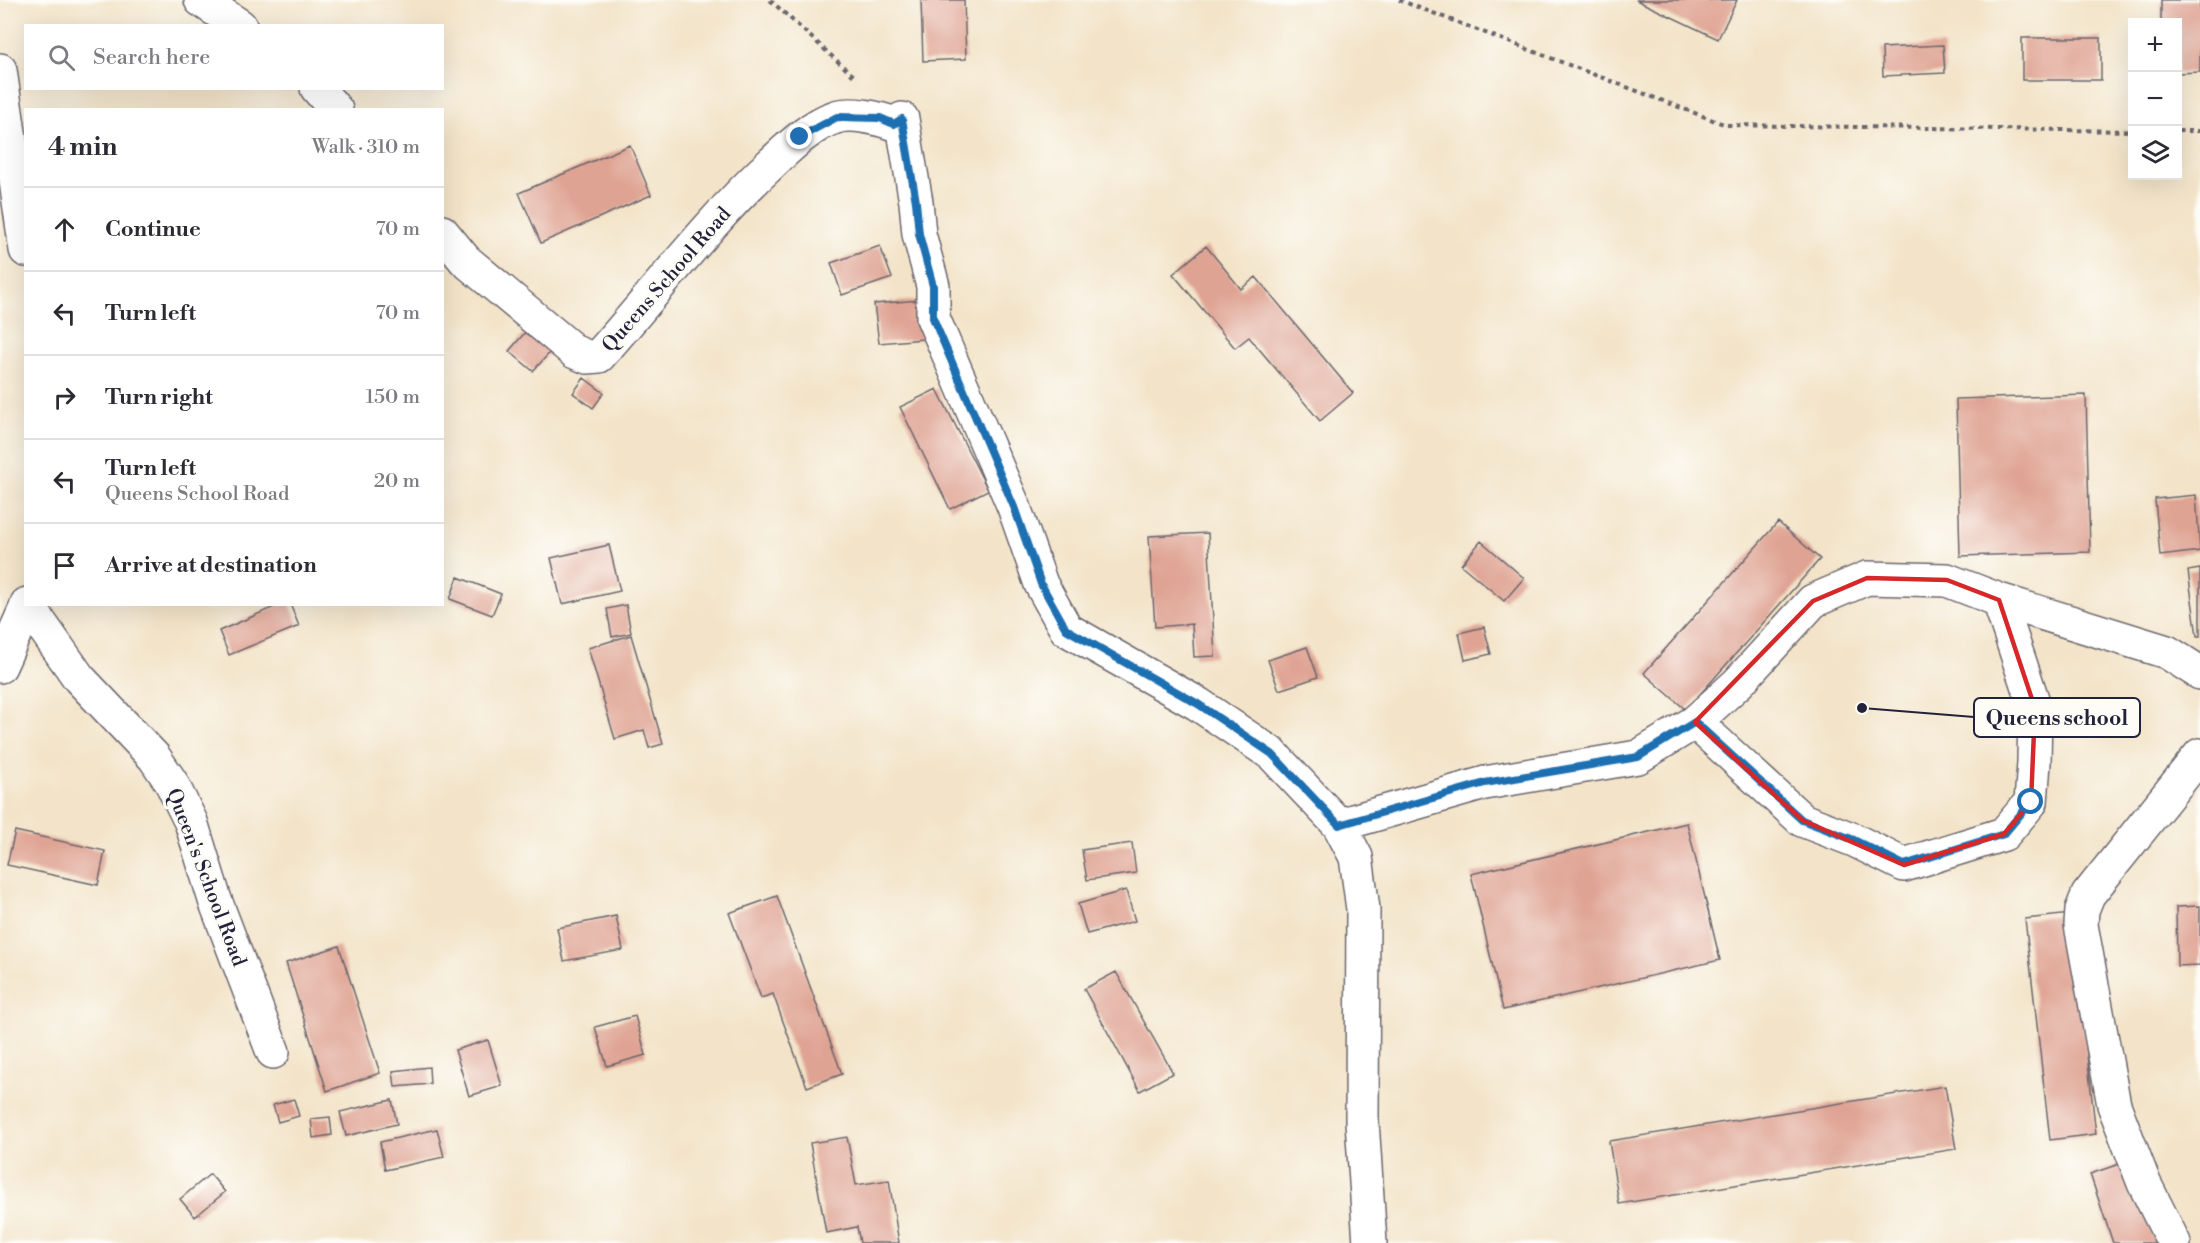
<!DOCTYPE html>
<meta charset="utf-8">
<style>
body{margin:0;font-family:"Libre Bodoni",serif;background:#f7f7f7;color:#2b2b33}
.controls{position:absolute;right:18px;top:18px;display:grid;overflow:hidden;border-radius:0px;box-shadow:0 6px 24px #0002}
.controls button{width:54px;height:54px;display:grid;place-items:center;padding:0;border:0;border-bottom:2px solid #e1e1e2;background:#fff;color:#2b2b33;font:30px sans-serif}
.stop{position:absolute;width:18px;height:18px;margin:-14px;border:4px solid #1f6fb2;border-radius:50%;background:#fff}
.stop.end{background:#1f6fb2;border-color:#fff;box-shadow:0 2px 6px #0008}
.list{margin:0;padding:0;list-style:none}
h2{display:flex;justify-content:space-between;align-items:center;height:78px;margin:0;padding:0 24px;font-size:26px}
h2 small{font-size:20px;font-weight:400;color:#7c7c81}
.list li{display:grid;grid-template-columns:39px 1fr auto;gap:18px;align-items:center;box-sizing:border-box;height:84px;padding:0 24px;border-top:2px solid #e1e1e2}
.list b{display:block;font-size:22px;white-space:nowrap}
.list p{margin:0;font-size:20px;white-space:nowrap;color:#7c7c81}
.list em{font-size:20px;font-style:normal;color:#7c7c81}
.icon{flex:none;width:33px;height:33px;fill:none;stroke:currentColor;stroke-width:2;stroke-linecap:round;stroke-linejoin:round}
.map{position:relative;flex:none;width:2200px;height:1243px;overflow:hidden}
.search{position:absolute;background:#fff;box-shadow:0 6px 24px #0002;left:24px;top:24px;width:420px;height:66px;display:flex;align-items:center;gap:15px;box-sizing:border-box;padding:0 21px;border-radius:0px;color:#7c7c81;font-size:22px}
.panel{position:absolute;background:#fff;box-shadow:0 6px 24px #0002;left:24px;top:108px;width:420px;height:498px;border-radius:0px}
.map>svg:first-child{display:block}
</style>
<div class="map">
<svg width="2200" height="1243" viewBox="0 0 2200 1243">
<rect width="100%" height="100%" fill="#fdfcf7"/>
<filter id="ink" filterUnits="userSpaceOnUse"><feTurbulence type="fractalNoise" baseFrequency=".0167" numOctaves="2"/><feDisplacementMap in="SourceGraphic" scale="12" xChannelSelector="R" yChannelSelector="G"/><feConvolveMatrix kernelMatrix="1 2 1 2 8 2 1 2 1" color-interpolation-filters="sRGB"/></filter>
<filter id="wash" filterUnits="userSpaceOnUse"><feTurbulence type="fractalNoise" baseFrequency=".008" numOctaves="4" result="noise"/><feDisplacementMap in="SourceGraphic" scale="24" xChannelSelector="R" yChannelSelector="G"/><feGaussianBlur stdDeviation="1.35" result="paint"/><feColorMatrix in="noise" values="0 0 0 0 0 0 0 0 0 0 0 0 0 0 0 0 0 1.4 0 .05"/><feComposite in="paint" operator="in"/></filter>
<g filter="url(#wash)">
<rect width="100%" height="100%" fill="#f3e4c9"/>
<g id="blocks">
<path fill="#dfa393" d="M921 0H964L966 59 923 61Z
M1636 0H1737L1718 39Z
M2161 0H2200V72L2178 73V22H2161Z
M2022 38H2101V80H2022Z
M1943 45 1945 73 1883 76 1882 48Z
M630 145 651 195 541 243 519 193Z
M880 246 892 278 842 295 831 263Z
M1206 246 1241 289 1256 277 1353 393 1320 421 1249 337 1235 348 1173 274Z
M919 300 923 339 879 343 874 304Z
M529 328 553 349 533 371 509 351Z
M584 378 604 393 593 408 573 393Z
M937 389 988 490 950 509 900 407Z
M2086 395 2090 552 1960 556 1956 399Z
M2196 495 2200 551 2160 556 2155 499Z
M1778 522 1820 559 1686 710 1644 673Z
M1208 533 1215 656 1194 657 1192 624 1155 627 1149 536Z
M1481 541 1524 578 1504 601 1461 565Z
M609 545 620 591 562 604 551 558Z
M2200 569V636H2197L2188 571Z
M458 577 501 594 492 615 450 599Z
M281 604H290L299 626 229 655 219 631Z
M626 605 631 633 612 637 607 609Z
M1484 627 1491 654 1465 660 1459 633Z
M631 635 663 744 649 748 644 730 615 739 588 648Z
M1307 647 1318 677 1279 690 1268 660Z
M1687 823 1720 960 1503 1010 1471 874Z
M15 831 105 851 98 885 7 865Z
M1132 843 1136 873 1087 880 1082 850Z
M1126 890 1135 921 1087 934 1078 904Z
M777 896 842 1074 807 1087 773 994 761 998 729 913Z
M2200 906V965L2177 966 2176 907Z
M2071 914 2096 1134 2050 1140 2025 919Z
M616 916 623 950 564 961 557 928Z
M339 946 380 1073 327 1091 286 963Z
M1116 972 1173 1073 1140 1091 1084 989Z
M635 1016 646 1055 607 1066 595 1027Z
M488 1040 502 1086 469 1096 455 1050Z
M429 1067 430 1084 395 1087 393 1071Z
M1945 1086 1956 1149 1619 1204 1609 1141Z
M294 1099 299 1116 278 1122 273 1105Z
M392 1100 397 1124 346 1136 340 1112Z
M330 1117 332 1135 313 1138 311 1119Z
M437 1129 444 1157 385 1170 380 1142Z
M847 1137 856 1185 889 1180 899 1243H860L857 1227 826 1233 810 1143Z
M2128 1161 2155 1243H2113L2090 1174Z
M210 1174 225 1192 195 1217 180 1199Z"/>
</g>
</g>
<g filter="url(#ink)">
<use href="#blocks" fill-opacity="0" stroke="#6b666d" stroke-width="1.5"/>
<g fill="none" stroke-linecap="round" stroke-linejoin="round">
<defs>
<path id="minor" d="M201 0 240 26
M0 70 26 250
M317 88 336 110
M442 232 465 260 575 352 587 357 599 356C657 291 709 221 773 162 790 146 813 124 836 117 851 112 879 118 894 124L902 119 916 202 919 234 933 286V318L1014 507 1041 584 1066 629 1198 704 1272 754 1339 825 1356 857 1363 909 1362 1121 1370 1243
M27 604 79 678 154 757 171 782 191 822 215 900 273 1052
M0 666 27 606
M1695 722 1802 820 1854 840 1904 865 2004 834 2031 802 2034 763 2035 708 1999 600
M1339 825 1485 783 1638 757 1695 722 1738 683 1813 601 1867 578 1947 580 1999 600 2167 652 2200 673
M2174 1243 2144 1183 2114 1105 2081 925 2082 910 2088 895 2200 755"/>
</defs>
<use href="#minor" stroke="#6b666d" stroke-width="36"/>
<path stroke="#6b666d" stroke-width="4" stroke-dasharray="4.5 4.5" stroke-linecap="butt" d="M770 0 856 78
M1399 0 1726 125 2132 131
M2178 131H2200"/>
<use href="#minor" stroke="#fff" stroke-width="33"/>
</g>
</g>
<g fill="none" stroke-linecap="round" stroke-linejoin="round" filter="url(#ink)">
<path stroke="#1f6fb2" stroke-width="8" d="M800 137 837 117 880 118 894 124 902 119 916 202 919 234 933 286V318L1014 507 1041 584 1066 629 1198 704 1272 754 1339 825 1485 783 1638 757 1695 722 1802 820 1854 840 1904 865 2004 834 2031 802"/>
</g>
<path fill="none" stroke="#d62828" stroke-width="4.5" stroke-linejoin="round" d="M1867 578 1947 580 1999 600 2035 708 2031 802 2004 834 1904 865 1802 820 1695 722 1813 601Z"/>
<g text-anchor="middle" stroke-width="6" stroke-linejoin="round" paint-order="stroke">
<g font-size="20" fill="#22223b" stroke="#fdfcf7">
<text transform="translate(666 279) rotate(-49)" y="7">Queens School Road</text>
<text transform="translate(207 877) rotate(69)" y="7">Queen's School Road</text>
</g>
</g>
<path fill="none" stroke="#22223b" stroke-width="2" d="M1862 708L1974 717"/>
<circle fill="#22223b" stroke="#fdfcf7" stroke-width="2" cx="1862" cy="708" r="6"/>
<rect fill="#fdfcf7" stroke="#22223b" stroke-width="2" x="1974" y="698" width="166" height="39" rx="6"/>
<g font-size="21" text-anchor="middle" font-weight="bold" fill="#22223b">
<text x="2057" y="725">Queens school</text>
</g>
</svg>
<div class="controls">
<button>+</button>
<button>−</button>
<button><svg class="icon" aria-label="layers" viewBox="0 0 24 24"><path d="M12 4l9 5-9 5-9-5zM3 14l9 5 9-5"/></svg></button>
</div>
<div class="stop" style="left:2031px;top:802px"></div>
<div class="stop end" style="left:800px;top:137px"></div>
<div class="search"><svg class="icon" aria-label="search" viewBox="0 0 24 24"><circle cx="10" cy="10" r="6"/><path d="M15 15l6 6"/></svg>Search here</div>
<section class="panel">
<h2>4 min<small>Walk · 310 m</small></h2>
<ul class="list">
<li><svg class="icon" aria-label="ahead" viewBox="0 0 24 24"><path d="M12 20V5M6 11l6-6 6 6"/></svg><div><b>Continue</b></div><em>70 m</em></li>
<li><svg class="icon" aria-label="left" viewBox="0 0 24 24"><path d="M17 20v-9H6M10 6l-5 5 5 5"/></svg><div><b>Turn left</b></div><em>70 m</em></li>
<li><svg class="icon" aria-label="right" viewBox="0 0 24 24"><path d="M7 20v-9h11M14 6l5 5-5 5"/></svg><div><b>Turn right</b></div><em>150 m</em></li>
<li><svg class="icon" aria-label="left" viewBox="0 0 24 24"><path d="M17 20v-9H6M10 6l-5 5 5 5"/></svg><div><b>Turn left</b><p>Queens School Road</p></div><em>20 m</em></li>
<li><svg class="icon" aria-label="arrive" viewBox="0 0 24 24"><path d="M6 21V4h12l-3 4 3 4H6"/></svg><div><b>Arrive at destination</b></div></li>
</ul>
</section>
</div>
